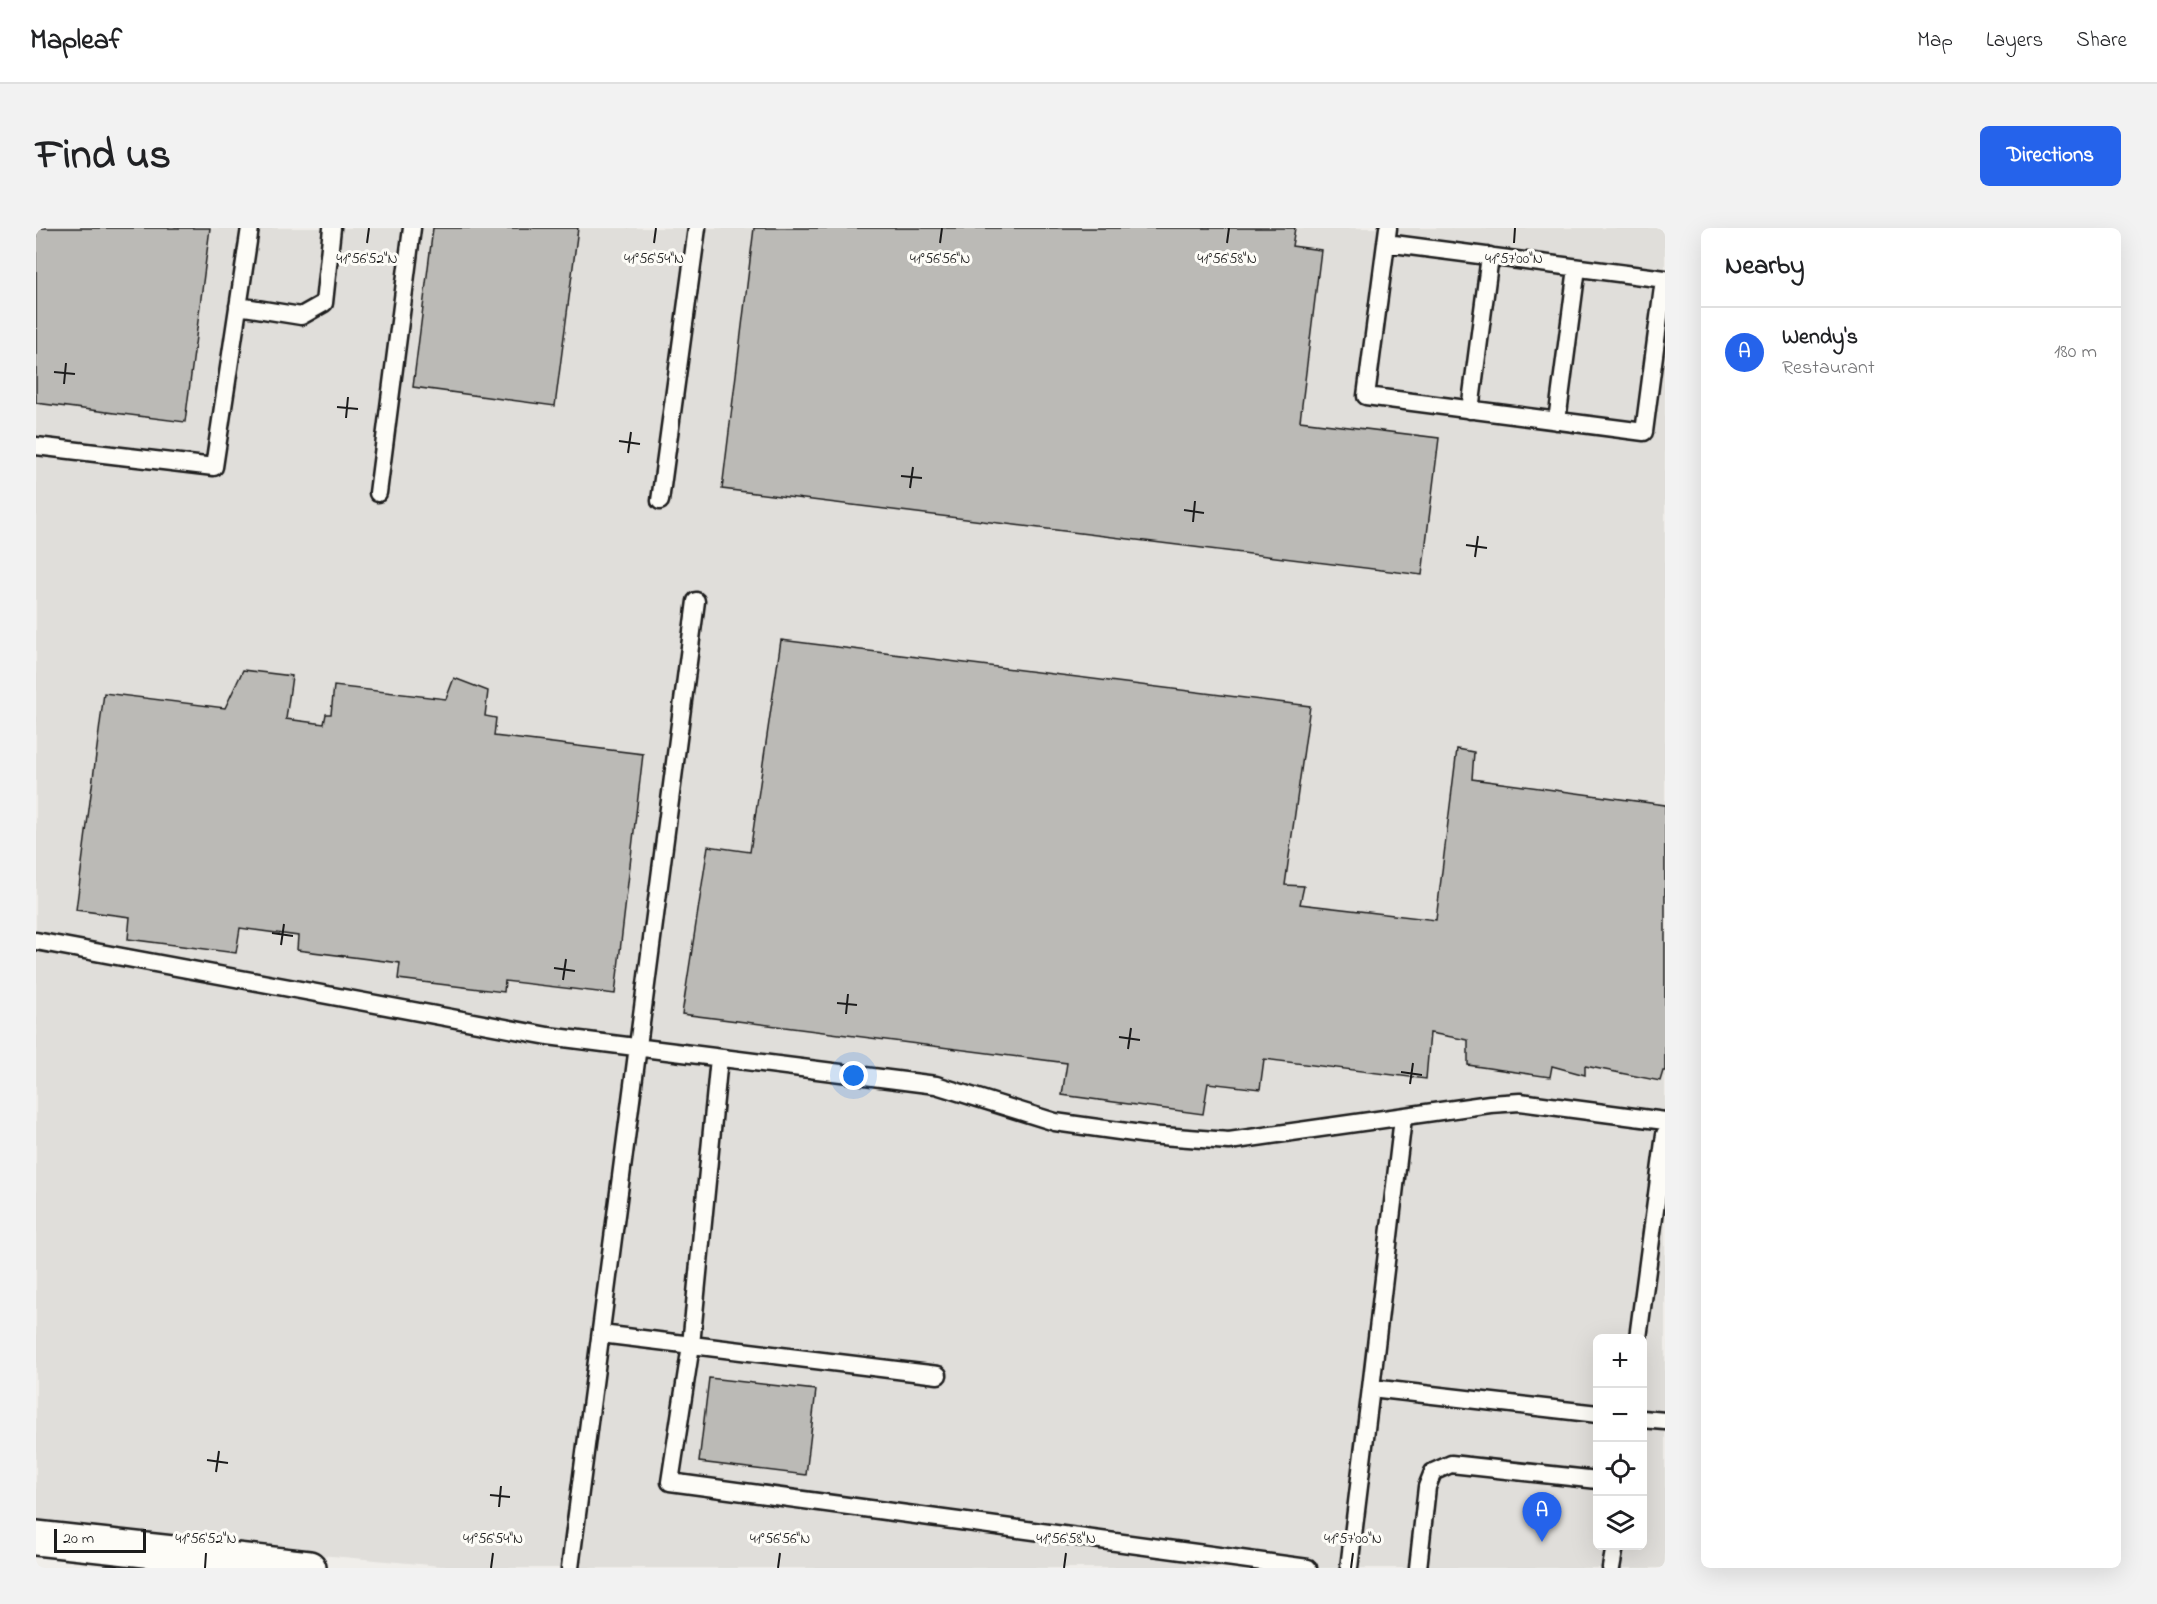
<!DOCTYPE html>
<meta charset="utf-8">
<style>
body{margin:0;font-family:"Indie Flower",sans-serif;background:#f2f2f2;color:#202124}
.controls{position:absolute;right:18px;bottom:18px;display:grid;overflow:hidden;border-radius:9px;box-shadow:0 6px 24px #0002}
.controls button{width:54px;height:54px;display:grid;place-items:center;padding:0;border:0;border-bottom:2px solid #e0e0e0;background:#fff;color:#202124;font:30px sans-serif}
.scale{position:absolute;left:18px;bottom:15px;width:92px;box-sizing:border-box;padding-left:6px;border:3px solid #1c1c1c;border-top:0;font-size:16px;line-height:21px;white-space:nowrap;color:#1c1c1c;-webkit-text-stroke:4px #fdfcf7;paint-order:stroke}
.you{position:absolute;left:818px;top:848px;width:21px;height:21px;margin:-15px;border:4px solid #fff;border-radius:50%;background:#1a73e8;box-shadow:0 0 0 9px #1a73e833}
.badge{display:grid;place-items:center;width:39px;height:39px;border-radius:50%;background:#2563eb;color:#fff;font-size:20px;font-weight:700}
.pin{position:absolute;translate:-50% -50px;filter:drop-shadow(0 2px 3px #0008)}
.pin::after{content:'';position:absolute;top:32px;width:21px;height:18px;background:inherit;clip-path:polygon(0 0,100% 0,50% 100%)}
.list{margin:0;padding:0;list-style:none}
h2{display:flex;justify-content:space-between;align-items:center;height:78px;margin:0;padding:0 24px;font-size:26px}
h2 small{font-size:20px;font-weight:400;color:#757577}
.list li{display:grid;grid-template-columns:39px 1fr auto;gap:18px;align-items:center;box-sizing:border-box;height:90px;padding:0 24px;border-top:2px solid #e0e0e0}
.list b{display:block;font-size:22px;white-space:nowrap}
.list p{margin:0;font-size:20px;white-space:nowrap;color:#757577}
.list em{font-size:20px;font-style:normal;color:#757577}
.icon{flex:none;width:33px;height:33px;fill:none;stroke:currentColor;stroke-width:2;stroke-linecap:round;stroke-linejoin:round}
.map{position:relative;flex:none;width:1629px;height:1340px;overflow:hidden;border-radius:9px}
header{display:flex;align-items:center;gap:36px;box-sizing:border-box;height:84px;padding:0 30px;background:#fff;border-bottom:2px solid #e0e0e0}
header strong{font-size:28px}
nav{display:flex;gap:33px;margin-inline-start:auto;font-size:21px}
.intro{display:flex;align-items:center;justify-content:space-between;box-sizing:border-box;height:144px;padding:0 36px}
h1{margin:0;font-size:42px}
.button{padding:15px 27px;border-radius:9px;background:#2563eb;color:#fff;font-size:21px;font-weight:700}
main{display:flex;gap:36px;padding:0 36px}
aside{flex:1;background:#fff;border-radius:9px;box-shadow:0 6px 24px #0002}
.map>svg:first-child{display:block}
</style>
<header>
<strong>Mapleaf</strong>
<nav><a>Map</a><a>Layers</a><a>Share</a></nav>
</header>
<div class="intro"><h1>Find us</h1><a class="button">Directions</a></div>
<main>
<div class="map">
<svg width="1629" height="1340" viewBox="0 0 1629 1340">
<rect width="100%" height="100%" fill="#f0eeea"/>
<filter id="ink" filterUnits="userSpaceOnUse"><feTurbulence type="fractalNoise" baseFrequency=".0167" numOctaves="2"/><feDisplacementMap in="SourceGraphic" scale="12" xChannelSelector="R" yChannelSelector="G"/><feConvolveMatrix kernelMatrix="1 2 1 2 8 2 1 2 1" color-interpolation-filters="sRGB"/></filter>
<g filter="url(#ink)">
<path fill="#e0deda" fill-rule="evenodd" d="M0 0H1629V1340H427L0 1301ZM1562 1110H1606V1318H1562Z"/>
<path fill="#bbbab6" stroke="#1c1c1c" stroke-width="1.5" d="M0 0H174L149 194 0 175Z
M397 0H542L519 178 377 159Z
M718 0H1259L1256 18 1285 22 1264 193 1403 210 1386 347 686 261Z
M745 412 1274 478 1249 657 1268 658 1264 676 1400 692 1421 521 1438 524 1436 551 1629 577V843H1627L1624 853 1549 838V847L1516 838 1514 849 1432 837V812L1394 805 1390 851 1228 831 1224 861 1172 855 1167 886 1026 867 1031 835 646 786 672 618 714 624Z
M207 442 256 448 250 491 288 496 290 486H295L298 458 410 471 418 450 452 463 449 488 460 490 458 508 607 526 579 766 469 753 468 764 362 751 364 735 261 722 262 708 204 700 200 725 92 711 94 689 40 682 68 465 189 480Z
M673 1150 780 1162 770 1247 663 1234Z"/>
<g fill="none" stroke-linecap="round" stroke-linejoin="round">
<defs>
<path id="service" d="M1352 0 1350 15 1629 51
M1350 15 1330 168 1608 204 1628 51
M202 78 265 88 288 75 296 0
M1434 182 1454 28
M1521 193 1541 40
M0 218 178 239 214 0
M342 265 376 0
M624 273 661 0
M0 713 512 808 900 857 1019 894 1112 907 1193 913 1454 876 1484 874 1629 893
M683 830 655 1117 634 1254 1272 1340
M1367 890 1335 1160 1562 1186
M565 1106 902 1147
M1602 1110 1629 906
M1606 1191 1629 1193
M534 1340 660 373
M1313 1340 1335 1160
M1382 1340 1391 1259 1397 1244 1415 1236 1562 1252
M1575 1340 1579 1318"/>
<path id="secondary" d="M0 1310 273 1340"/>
</defs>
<use href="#service" stroke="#1c1c1c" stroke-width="21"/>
<use href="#secondary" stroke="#1c1c1c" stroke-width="38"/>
<use href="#service" stroke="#fdfcf7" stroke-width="16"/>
<use href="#secondary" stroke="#fdfcf7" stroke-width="33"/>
</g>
</g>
<path fill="none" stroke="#1c1c1c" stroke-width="2" d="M331 15 333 0M618 15 620 0M904 15 906 0M1191 15 1193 0M1478 15 1479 0M18 144 39 146M28 156 30 135M301 179 322 181M310 190 312 169M583 213 604 216M592 225 595 204M865 248 886 250M874 260 877 239M1148 282 1168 285M1157 294 1159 273M1430 317 1451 320M1439 329 1442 308M236 705 257 708M245 717 248 696M518 740 539 743M527 752 530 731M801 775 821 777M810 786 812 766M1083 809 1104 812M1092 821 1095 800M1365 844 1386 847M1374 856 1377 835M171 1232 192 1235M180 1244 183 1223M454 1267 474 1269M463 1279 465 1258M169 1340 170 1325M455 1340 457 1325M742 1340 744 1325M1028 1340 1030 1325M1315 1340 1317 1325"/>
<g font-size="15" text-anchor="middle" fill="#1c1c1c" stroke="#fdfcf7" stroke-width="6" stroke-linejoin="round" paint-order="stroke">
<text x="331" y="35">41°56'52"N</text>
<text x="618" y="35">41°56'54"N</text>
<text x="904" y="35">41°56'56"N</text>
<text x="1191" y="35">41°56'58"N</text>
<text x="1478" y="35">41°57'00"N</text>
<text x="170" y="1315">41°56'52"N</text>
<text x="457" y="1315">41°56'54"N</text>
<text x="744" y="1315">41°56'56"N</text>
<text x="1030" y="1315">41°56'58"N</text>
<text x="1317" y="1315">41°57'00"N</text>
</g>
</svg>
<div class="controls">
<button>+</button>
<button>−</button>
<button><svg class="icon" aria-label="locate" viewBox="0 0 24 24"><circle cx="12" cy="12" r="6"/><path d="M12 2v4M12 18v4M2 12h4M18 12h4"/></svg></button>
<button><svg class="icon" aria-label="layers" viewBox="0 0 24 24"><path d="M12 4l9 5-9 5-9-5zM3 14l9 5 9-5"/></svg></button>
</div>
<div class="scale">20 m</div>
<div class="you"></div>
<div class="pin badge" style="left:1506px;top:1314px">A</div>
</div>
<aside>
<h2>Nearby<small></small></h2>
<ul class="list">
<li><span class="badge">A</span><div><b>Wendy's</b><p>Restaurant</p></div><em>180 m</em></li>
</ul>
</aside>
</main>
